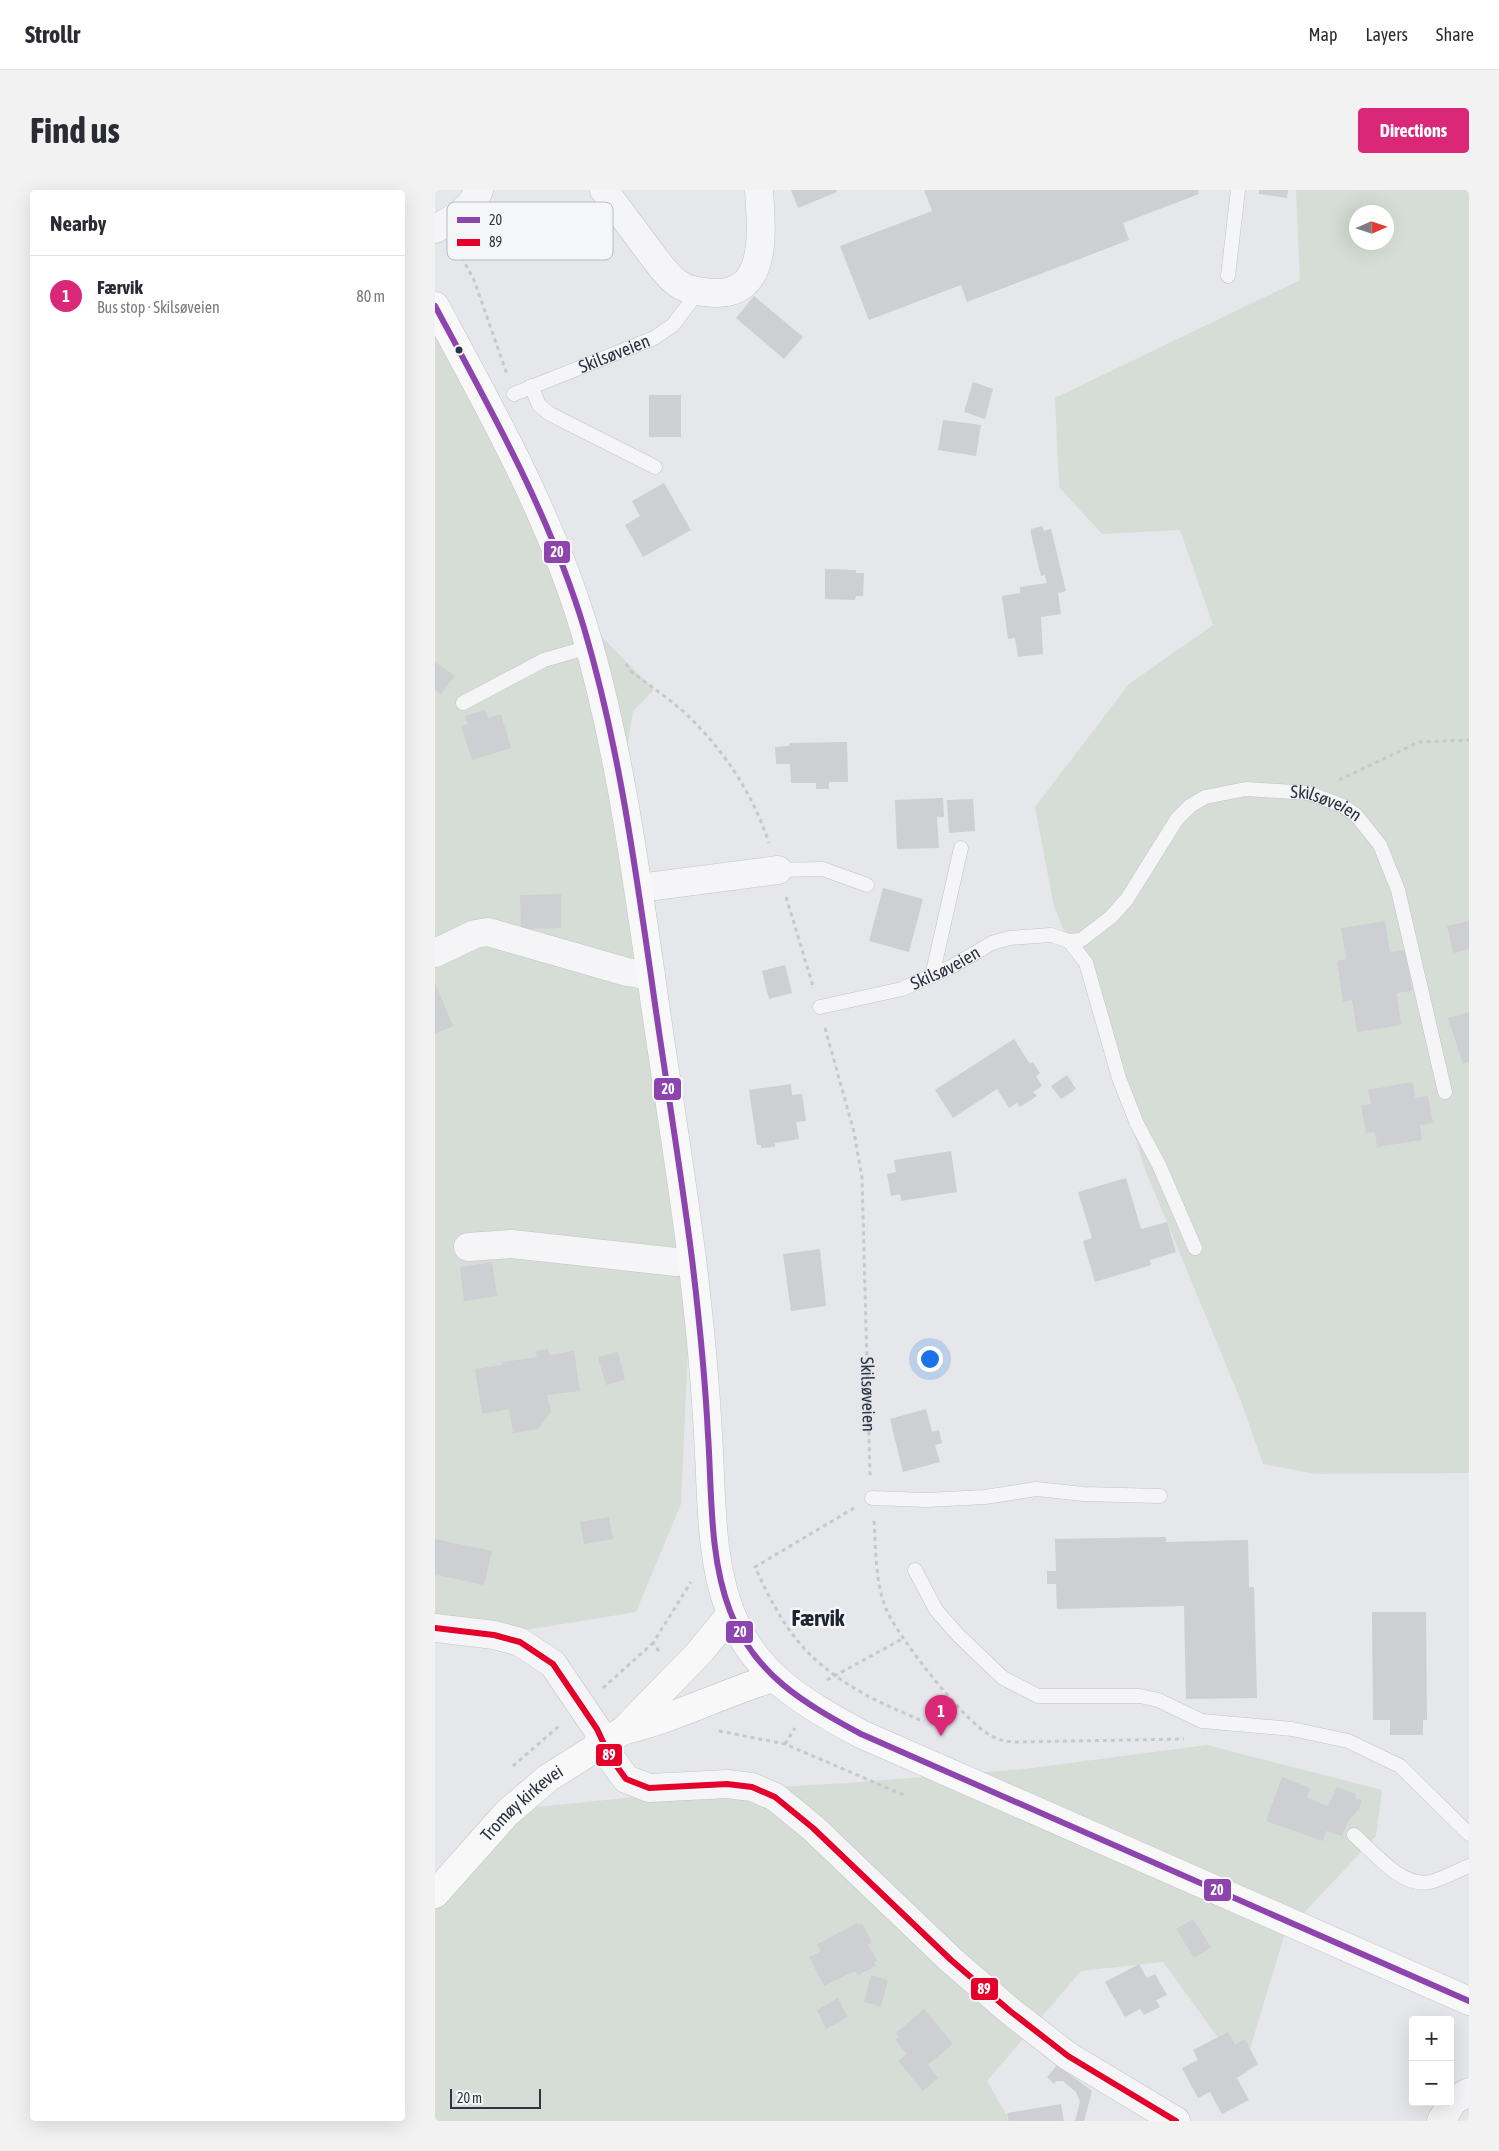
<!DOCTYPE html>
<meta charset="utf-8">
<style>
body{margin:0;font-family:"Asap Condensed",sans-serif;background:#f2f2f3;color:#2b2b33}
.controls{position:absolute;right:15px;bottom:15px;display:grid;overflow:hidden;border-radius:5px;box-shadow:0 5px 20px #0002}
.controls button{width:45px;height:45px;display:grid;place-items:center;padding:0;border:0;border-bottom:1px solid #e1e1e2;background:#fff;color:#2b2b33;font:25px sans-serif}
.compass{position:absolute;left:914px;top:15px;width:45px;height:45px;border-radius:50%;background:#fff;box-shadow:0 5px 20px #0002;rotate:87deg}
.scale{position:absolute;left:15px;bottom:12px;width:91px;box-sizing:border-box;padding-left:5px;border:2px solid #2d3342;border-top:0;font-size:14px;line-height:18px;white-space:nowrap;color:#2d3342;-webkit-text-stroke:4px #f4f6f8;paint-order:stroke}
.you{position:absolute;left:494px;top:1168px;width:18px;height:18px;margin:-12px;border:4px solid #fff;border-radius:50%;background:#1a73e8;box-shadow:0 0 0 8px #1a73e833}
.badge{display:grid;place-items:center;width:32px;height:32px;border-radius:50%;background:#db2777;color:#fff;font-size:16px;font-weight:700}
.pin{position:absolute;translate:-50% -41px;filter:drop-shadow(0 1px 2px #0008)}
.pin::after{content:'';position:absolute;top:26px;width:18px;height:15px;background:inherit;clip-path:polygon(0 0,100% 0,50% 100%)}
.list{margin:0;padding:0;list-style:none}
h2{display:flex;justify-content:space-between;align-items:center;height:65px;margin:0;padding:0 20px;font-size:21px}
h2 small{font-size:16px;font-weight:400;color:#7c7c81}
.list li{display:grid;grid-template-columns:32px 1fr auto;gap:15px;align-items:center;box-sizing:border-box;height:80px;padding:0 20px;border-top:1px solid #e1e1e2}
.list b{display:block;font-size:19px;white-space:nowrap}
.list p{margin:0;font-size:16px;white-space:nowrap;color:#7c7c81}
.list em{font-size:16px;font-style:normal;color:#7c7c81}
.map{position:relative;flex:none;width:1034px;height:1931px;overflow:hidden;border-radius:5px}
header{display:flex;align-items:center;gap:30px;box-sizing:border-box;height:70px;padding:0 25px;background:#fff;border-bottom:1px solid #e1e1e2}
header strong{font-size:24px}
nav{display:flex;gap:28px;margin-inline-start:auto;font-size:18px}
.intro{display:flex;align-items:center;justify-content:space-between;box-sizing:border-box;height:120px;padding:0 30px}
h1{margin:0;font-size:35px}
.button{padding:12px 22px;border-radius:5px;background:#db2777;color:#fff;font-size:18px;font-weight:700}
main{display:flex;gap:30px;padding:0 30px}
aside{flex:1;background:#fff;border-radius:5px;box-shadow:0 5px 20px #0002}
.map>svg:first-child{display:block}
</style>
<header>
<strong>Strollr</strong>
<nav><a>Map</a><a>Layers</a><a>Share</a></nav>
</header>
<div class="intro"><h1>Find us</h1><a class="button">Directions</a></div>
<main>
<aside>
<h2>Nearby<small></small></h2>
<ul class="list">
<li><span class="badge">1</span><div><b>Færvik</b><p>Bus stop · Skilsøveien</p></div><em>80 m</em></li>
</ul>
</aside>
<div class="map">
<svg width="1034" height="1931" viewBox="0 0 1034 1931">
<rect width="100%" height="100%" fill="#e5e7ea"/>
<path fill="#d6ddd6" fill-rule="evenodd" d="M861 0H1034V1283L880 1284 828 1274 806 1211 709 977 668 834 619 717 600 617 694 494 778 435 745 340 667 344 624 297 620 208 865 90ZM922 22H952V52H922Z
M0 104 152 432 219 500 198 521 184 604 254 1135 246 1314 201 1422 79 1442 0 1449Z
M772 1555 947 1600 941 1646 850 1743 808 1882 728 1772 646 1781 552 1891 575 1931H0V1695L62 1621 239 1603 412 1593 589 1579Z"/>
<path fill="#cdcfd2" d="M356 0H401L402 2 363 18Z
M489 0H763L764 4 688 33 694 50 532 112 526 95 434 130 405 56 497 21Z
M824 0H853L852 8 824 4Z
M319 106 368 147 349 169 301 128Z
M538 192 558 199 550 229 529 222Z
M214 205H246V247H214Z
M508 230 546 235 541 266 503 260Z
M229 293 256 340 208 367 190 335 205 326 197 311Z
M607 336 609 341 616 339 631 401 623 403 626 424 606 427 608 464 583 467 580 448 573 449 567 406 585 403V397L612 393 610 385 606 386 596 344V339Z
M390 379 421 380V383H429L428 406H421L420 410 390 409Z
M0 472 20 486 6 504 0 500Z
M50 520 53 528 66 524 76 558 37 570 26 536 33 534 30 526Z
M412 552 413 592H394V599H381V593H356L355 574H341L340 557 354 556 355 553Z
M508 608 509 627H502L504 658 462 659 460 610Z
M538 609 540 641 514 643 512 610Z
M448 698 488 709 474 762 434 751Z
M126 704V738L86 739 85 705Z
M950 731 955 762 971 760 977 801 962 803 966 835 922 842 917 810 908 812 902 771 911 769 906 738Z
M1034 731V759L1018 763 1012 736Z
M350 775 357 803 334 809 327 781Z
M0 793 18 836 0 844Z
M1034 822V872L1028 874 1013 828Z
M579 849 595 874 598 872 605 883 601 886 607 896 598 902 602 906 585 917 582 913 574 918 562 899 518 928 500 900Z
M632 885 641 899 626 909 616 896Z
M978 892 980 908 993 906 998 933 985 935 987 950 942 957 940 942 931 943 926 916 936 914 933 900Z
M356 894 357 905 367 904 371 931 361 932 364 949 340 953V957L326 958V955H322L314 900Z
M516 961 522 1002 466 1011 465 1004 456 1006 452 984 461 982 459 970Z
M691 988 706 1039 732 1032 741 1062 715 1070 716 1075 660 1092 648 1051 657 1048 643 1002Z
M385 1059 391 1116 356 1121 348 1064Z
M57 1072 62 1106 29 1111 25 1077Z
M113 1159 114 1165 139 1161 145 1201 112 1205 116 1222 103 1239 78 1243 74 1219 47 1224 40 1179 67 1175V1172L102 1167 100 1161Z
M183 1162 190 1190 171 1195 163 1167Z
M491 1219 497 1242 504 1240 507 1253 500 1255 505 1272 468 1282 455 1229Z
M174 1327 178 1349 149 1354 145 1332Z
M731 1347V1352L813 1350 814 1397H819L822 1508 751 1509 749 1416 622 1419 621 1394H612V1381H621L620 1349Z
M0 1349 57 1361 49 1395 2 1385 0 1387Z
M937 1422H991L992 1530H988V1545H955V1530H938Z
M847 1587 875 1598 872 1608 893 1616 902 1597 921 1604 920 1608 927 1610 924 1619 912 1633 907 1646 891 1641 888 1651 831 1631Z
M758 1729 776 1757 759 1768 741 1739Z
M423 1733 424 1735 427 1733 437 1753 433 1754 442 1771 439 1772 441 1776 423 1785 420 1781 389 1796 374 1767 386 1761 382 1754Z
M704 1774 712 1788 720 1784 732 1805 721 1810 725 1817 709 1825 705 1819 690 1827 670 1792Z
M436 1785 453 1790 446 1817 429 1812Z
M403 1808 413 1827 391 1839 382 1820Z
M489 1819 518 1854 493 1875 503 1888 488 1901 463 1871 472 1864 460 1850 464 1847 461 1843Z
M793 1842 800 1855 810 1849 823 1874 802 1888 814 1910 787 1924 775 1902 763 1908 747 1878 763 1870 758 1860Z
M622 1875 657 1901 649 1931H640L645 1912 641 1902 628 1891H621L619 1894 612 1887Z
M626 1914 629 1931H574L572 1923Z"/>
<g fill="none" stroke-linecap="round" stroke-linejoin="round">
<defs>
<g id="service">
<path d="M793 86 803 0"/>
<path d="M96 196 104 215 115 224 220 277"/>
<path id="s2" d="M79 204 219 148 238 135 263 102"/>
<path d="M28 513 109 470 154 457"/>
<path d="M343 680 388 679 432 695"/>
<path id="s3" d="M634 751 646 750 676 727 692 709 742 629 755 616 770 607 811 599 874 603 908 616 921 625 945 655 963 700 1010 902"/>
<path d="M497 786 526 658"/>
<path id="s4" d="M385 817 467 799 516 777 557 753 574 748 616 745 634 751 651 773 684 888 702 934 724 975 760 1058"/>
<path d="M437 1308 491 1310 550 1307 601 1299 649 1304 725 1306"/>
<path d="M480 1380 501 1420 523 1445 568 1488 603 1506H705L723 1510 767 1531 857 1539 913 1551 965 1576 1034 1644"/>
<path d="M919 1645C938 1661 966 1698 995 1692 1008 1689 1021 1681 1034 1676"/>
</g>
<path id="minor" d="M169 0C183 19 198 39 212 58 221 70 231 85 242 93 253 101 266 102 279 103 335 105 326 38 324 0
M0 39C18 29 36 20 44 0
M204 698 343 680
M0 763 40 744 53 742 192 782 216 786
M33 1057 77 1054 241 1072 257 1070
M0 1438 59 1445 85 1452 118 1474 162 1539 175 1567 191 1589 214 1598 292 1594 317 1597 340 1607 378 1638 516 1770 575 1821 633 1866 741 1931
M1006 1931 1018 1911 1034 1902"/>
<g id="secondary">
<path d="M190 1540C241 1528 288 1503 338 1488"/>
<path id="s5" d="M0 1704 72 1623 113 1588 189 1540 263 1464 296 1424"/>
</g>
<path id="primary" d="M0 116C56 220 115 325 149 438 183 552 199 669 216 786 229 880 245 974 257 1069 264 1127 270 1186 273 1245 277 1303 274 1366 295 1421 319 1485 369 1513 426 1544L1034 1811"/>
</defs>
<use href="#service" stroke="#c2c4c6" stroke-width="15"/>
<use href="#minor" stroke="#c2c4c6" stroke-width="29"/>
<use href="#secondary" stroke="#c2c4c6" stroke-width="29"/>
<use href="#primary" stroke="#c2c4c7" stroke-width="29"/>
<g stroke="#c6c8cb" stroke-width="3" stroke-dasharray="4 4" stroke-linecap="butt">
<path d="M23 60 39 90 72 184"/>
<path d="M191 474 197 482C215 496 235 509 252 525 289 560 318 604 334 653"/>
<path d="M904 590 984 552 1034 550"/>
<path d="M351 707 378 796"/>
<path id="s1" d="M390 838 419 942 427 988 435 1285"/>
<path d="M419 1318 320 1377C347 1436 368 1469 426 1502 446 1514 468 1522 489 1532"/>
<path d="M439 1331C441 1360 440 1394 452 1421 466 1451 528 1530 556 1546 565 1550 572 1552 582 1552L749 1549"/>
<path d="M224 1461 218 1453 256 1392"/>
<path d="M392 1490 469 1448"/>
<path d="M168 1498 218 1453"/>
<path d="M284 1541 350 1554 471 1606"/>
<path d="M350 1554 360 1538"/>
<path d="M78 1576 124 1536"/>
</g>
<use href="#service" stroke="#f5f5f7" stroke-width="14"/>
<use href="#minor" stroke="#f5f5f7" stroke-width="28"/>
<use href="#secondary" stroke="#f8f8f8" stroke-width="28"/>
<use href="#primary" stroke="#f8f8f8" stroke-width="28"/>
<defs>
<path id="bus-1" d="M0 116C56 220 115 325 149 438 183 552 199 669 216 786 229 880 245 974 257 1069 264 1127 270 1186 273 1245 277 1303 274 1366 295 1421 319 1485 369 1513 426 1544L1034 1811"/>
<path id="bus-2" d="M0 1438 59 1445 85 1452 118 1474 162 1539 175 1567 191 1589 214 1598 292 1594 317 1597 340 1607 378 1638 516 1770 575 1821 633 1866 741 1931"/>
</defs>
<use href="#bus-1" stroke="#f4f6f8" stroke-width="10"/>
<use href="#bus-2" stroke="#f4f6f8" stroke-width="10"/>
<use href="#bus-1" stroke="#8e44ad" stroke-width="6"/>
<use href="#bus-2" stroke="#e4002b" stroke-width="6"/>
</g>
<circle fill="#2d3342" stroke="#f4f6f8" stroke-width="2" cx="24" cy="160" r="4.5"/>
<g text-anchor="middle" stroke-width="5" stroke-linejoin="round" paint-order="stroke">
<g font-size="18" fill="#2d3342" stroke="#f4f6f8">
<text dy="6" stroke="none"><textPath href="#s2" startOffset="108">Skilsøveien</textPath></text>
<text dy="6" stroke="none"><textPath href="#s3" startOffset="328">Skilsøveien</textPath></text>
<text dy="6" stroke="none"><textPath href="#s4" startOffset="132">Skilsøveien</textPath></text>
<text dy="6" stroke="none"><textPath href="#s1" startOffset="371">Skilsøveien</textPath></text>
<text dy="6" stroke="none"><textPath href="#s5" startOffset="126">Tromøy kirkevei</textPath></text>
</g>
<g font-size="22" font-weight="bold" fill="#1f2433" stroke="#f4f6f8">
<text x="383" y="1436">Færvik</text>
</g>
</g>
<rect x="12" y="12" width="166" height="58" rx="8" fill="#f4f6f8" stroke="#b8bcc1" stroke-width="1"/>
<rect x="22" y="27" width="23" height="6" fill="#8e44ad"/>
<rect x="22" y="49" width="23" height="7" fill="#e4002b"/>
<g font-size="14" fill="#2d3342">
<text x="54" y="35">20</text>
<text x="54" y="57">89</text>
</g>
<g stroke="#f4f6f8" stroke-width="2">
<rect x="108" y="350" width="28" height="24" rx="5" fill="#8e44ad"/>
<rect x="218" y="887" width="29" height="24" rx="5" fill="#8e44ad"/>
<rect x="290" y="1430" width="29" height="24" rx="5" fill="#8e44ad"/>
<rect x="160" y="1553" width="28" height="24" rx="5" fill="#e4002b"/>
<rect x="768" y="1688" width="29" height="24" rx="5" fill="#8e44ad"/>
<rect x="535" y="1787" width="29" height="24" rx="5" fill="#e4002b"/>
</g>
<g font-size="14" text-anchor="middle" font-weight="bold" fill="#fff">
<text x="122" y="367">20</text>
<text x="233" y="904">20</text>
<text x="305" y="1447">20</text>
<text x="174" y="1570">89</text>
<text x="782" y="1705">20</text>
<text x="549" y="1804">89</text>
</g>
</svg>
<div class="controls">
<button>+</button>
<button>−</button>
</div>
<svg class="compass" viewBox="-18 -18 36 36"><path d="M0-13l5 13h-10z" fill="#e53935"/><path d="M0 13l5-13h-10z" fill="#7c7c81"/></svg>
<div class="scale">20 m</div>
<div class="you"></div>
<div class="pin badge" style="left:506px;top:1546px">1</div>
</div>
</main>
